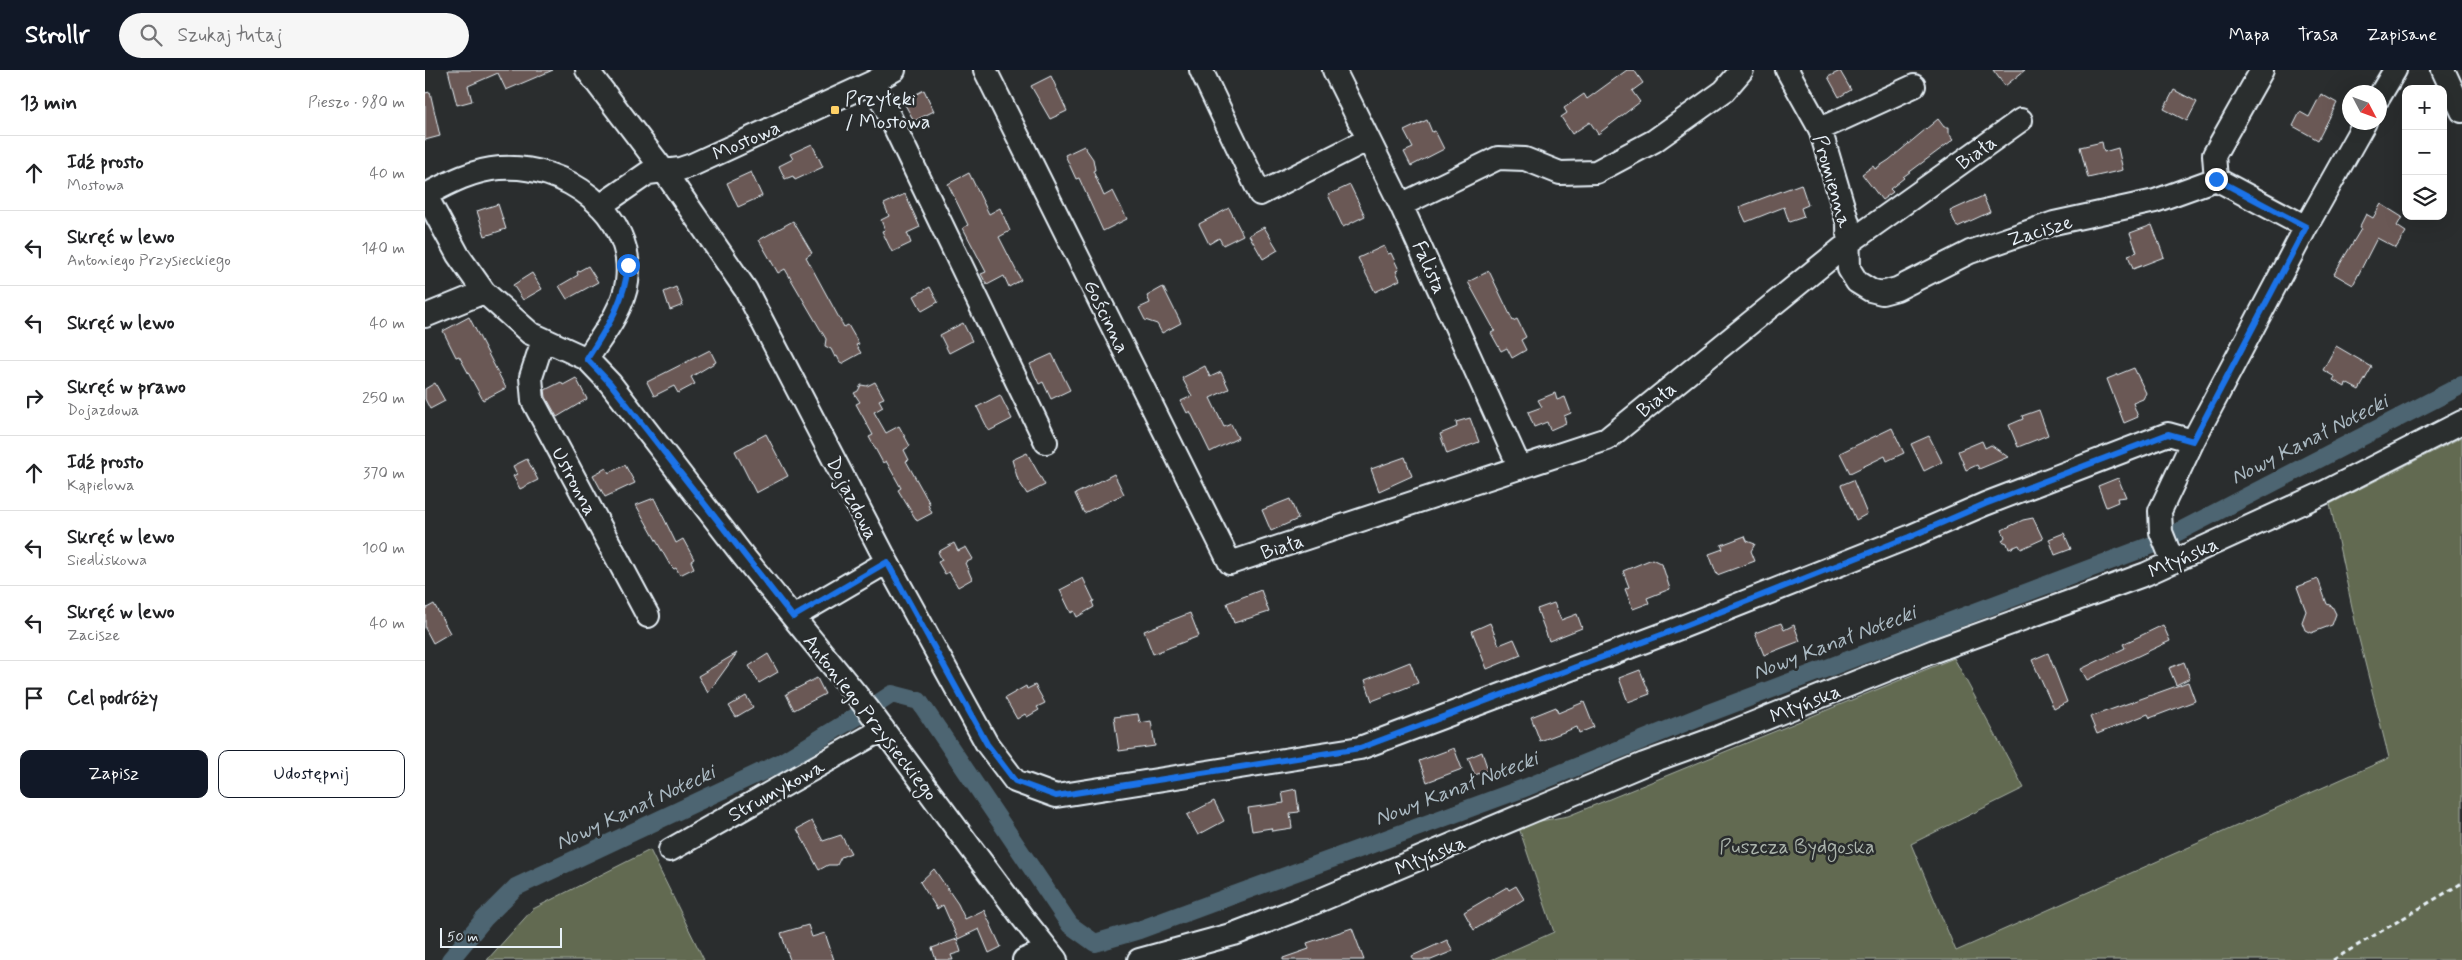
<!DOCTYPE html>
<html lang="pl">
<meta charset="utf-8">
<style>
body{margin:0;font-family:Mynerve,sans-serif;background:#f6f6f6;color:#202124}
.controls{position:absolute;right:15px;top:15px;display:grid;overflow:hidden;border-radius:10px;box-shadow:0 5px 20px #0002}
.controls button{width:45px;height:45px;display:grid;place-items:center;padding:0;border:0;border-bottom:1px solid #e0e0e0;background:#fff;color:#202124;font:25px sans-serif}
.compass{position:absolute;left:1917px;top:15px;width:45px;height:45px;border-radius:50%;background:#fff;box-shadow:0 5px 20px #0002;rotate:131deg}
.scale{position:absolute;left:15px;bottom:12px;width:122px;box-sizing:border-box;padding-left:5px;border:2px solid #e8f1f8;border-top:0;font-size:14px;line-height:18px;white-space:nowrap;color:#e8f1f8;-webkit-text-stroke:4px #2a2d2e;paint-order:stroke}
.stop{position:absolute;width:15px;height:15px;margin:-11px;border:4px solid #1a73e8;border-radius:50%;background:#fff}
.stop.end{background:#1a73e8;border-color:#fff;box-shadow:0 1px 5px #0008}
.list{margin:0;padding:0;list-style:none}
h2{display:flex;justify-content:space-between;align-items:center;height:65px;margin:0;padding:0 20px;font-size:21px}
h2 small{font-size:16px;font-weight:400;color:#757577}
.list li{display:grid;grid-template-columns:32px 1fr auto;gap:15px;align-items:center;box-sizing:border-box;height:75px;padding:0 20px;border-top:1px solid #e0e0e0}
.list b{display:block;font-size:19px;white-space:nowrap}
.list p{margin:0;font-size:16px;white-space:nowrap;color:#757577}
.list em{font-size:16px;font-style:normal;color:#757577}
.actions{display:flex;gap:10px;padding:15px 20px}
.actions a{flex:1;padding:11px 0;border:1px solid #111827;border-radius:10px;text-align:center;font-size:18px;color:#111827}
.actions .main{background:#111827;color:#fff}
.icon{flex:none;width:28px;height:28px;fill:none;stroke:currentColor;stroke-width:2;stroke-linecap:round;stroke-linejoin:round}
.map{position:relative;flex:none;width:2037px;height:890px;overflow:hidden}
header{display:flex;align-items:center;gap:30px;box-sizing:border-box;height:70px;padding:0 25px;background:#111827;color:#fff}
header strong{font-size:24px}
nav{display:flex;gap:28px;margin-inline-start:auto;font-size:18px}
.search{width:350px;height:45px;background:#f6f6f6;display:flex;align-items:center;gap:12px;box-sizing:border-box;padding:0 18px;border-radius:28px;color:#757577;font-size:19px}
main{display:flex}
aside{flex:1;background:#fff}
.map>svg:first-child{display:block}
</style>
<header>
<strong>Strollr</strong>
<div class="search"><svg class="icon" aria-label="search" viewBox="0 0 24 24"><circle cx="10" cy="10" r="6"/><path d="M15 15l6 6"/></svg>Szukaj tutaj</div>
<nav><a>Mapa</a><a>Trasa</a><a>Zapisane</a></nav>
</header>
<main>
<aside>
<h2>13 min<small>Pieszo · 980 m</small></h2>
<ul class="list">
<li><svg class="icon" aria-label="ahead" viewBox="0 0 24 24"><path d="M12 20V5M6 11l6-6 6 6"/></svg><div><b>Idź prosto</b><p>Mostowa</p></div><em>40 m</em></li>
<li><svg class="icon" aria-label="left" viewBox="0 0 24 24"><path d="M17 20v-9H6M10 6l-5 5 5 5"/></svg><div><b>Skręć w lewo</b><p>Antoniego Przysieckiego</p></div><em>140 m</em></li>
<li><svg class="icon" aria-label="left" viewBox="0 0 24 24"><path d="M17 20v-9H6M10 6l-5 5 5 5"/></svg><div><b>Skręć w lewo</b></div><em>40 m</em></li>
<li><svg class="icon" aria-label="right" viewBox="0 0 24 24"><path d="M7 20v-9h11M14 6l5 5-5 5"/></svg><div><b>Skręć w prawo</b><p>Dojazdowa</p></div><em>250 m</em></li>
<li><svg class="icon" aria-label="ahead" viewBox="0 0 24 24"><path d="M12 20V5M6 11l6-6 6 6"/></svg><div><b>Idź prosto</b><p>Kąpielowa</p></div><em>370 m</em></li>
<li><svg class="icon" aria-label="left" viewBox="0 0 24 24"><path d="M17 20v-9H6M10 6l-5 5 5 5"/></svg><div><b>Skręć w lewo</b><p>Siedliskowa</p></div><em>100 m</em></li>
<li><svg class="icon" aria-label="left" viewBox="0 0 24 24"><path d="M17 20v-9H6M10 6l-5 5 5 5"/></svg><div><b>Skręć w lewo</b><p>Zacisze</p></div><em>40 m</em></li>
<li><svg class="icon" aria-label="arrive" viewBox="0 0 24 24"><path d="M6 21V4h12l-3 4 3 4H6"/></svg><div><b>Cel podróży</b></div></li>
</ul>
<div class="actions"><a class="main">Zapisz</a><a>Udostępnij</a></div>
</aside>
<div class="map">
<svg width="2037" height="890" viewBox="0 0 2037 890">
<rect width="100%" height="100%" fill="#2a2d2e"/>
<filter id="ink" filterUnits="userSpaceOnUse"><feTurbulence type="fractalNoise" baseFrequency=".02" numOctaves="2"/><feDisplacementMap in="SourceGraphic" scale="10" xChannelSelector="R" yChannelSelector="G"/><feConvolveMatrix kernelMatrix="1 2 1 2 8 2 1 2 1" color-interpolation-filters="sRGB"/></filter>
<g filter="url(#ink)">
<path fill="#626b51" stroke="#a5aea4" d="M2037 367V890H1066L1129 862 1093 755 1143 746 1529 588 1599 718 1486 774 1531 881 1964 688 1933 565 1905 434Z
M225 780 279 890H62L108 839Z"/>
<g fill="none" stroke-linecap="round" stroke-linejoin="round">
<path stroke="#4e6572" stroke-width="18" d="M1751 463 2037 315
M455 632 467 624 494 631 645 855 670 873 714 860 1102 717 1281 644 1727 475
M25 890 59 849 91 817 357 692 432 646"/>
</g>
<path fill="#6b5954" stroke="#e8f1f8" d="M23 0H128L81 20 73 3 43 16 47 31 32 35Z
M1202 0H1209L1218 13 1207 21 1215 32 1173 64 1165 52 1147 64 1136 47 1142 43 1139 38 1159 24 1162 29Z
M1568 0H1600L1580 16Z
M1415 1 1426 20 1414 27 1403 7Z
M626 6 642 41 625 49 606 16Z
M499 20 509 41 489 51 478 31Z
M1749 20 1772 32 1762 51 1739 39Z
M5 22 15 66 0 70V23Z
M1896 24 1912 33 1893 70 1868 56 1875 42 1884 47Z
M1513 49 1519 57H1524V63L1529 69 1478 107 1479 108 1465 119 1468 122 1457 130 1437 104 1448 96 1450 99 1464 90Z
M1002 50 1007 62 1010 61 1019 79 986 96 979 82 988 78 979 61Z
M1677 72 1679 82 1693 78 1698 100 1663 108 1655 77Z
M387 74 398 97 370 110 368 106 360 109 354 96 368 89 365 84Z
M659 76 668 89 670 100 668 101 679 126 688 121 702 149 678 161 654 108 651 109 640 85Z
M326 102 337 126 313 137 302 113Z
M544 103 564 144 575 138 585 161 574 167 596 210 584 217 579 206 562 215 556 204 561 202 538 158 543 155 523 114Z
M1376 114 1383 135 1376 138 1379 147 1364 152 1359 137 1321 152 1314 137Z
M925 115 940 146 918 157 903 125Z
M480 124 495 157 482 163 486 173 467 182 457 161 460 160 456 150 464 146 459 134Z
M1558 126 1565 142 1532 157 1525 141Z
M73 134 81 159 60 166 52 141Z
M1956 134 1977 147 1972 156 1981 162 1971 178 1952 168 1928 215 1909 204 1936 159 1934 158 1941 144 1948 148Z
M804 138 818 165 798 175 794 168 784 174 774 154Z
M368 151 387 183 381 187 419 257 423 255 434 274 431 275 436 283 416 294 412 286 410 287 406 279 400 276 401 269 360 199 353 203 334 170Z
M1727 155 1739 187 1708 199 1703 185 1712 182 1705 163Z
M839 157 853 180 838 189 824 165Z
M959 176 963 184 966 183 974 200 971 201 975 210 950 222 933 188Z
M163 196 173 212 142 229 134 216 153 205 152 202Z
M1064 201 1088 251 1092 249 1101 267 1096 270 1101 280 1087 288 1082 278 1076 281 1066 263 1070 261 1043 212Z
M107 203 117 219 98 230 88 215Z
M251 217 258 235 245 240 239 222Z
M505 217 513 232 497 241 489 226Z
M738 217 756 253 737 263 732 254 720 250 714 238 725 233 722 226Z
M44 247 81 318 58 330 34 286 31 287 18 261Z
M538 253 547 271 524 283 515 265Z
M1911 276 1947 297 1934 320 1921 313 1920 317 1908 310 1910 307 1898 300Z
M285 280 291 292 266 307 270 314 253 323 249 316 229 326 222 312Z
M627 284 645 320 626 329 618 312 614 314 605 294Z
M780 296 785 307 796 302 804 319 785 328 799 357 806 354 813 368 785 382 765 341 762 343 756 331 767 326 757 308Z
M1709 298 1721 323 1718 329 1708 333 1713 347 1699 353 1682 309Z
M151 308 162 329 132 347 121 327 120 320 136 312 138 315Z
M450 312 459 328 454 330 458 337 449 342 461 363 474 356 485 376 479 380 484 390 481 391 505 434 503 435 507 443 492 451 473 420 476 418 461 391 458 393 444 367 448 365 431 334 435 332 429 323 433 321 436 315 442 316Z
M10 313 20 331 5 339 0 329V319Z
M1130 323 1132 330 1140 327 1146 343 1139 346 1141 353 1125 360 1122 352 1109 357 1103 342 1117 337 1113 330Z
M575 325 587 349 564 361 552 337Z
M1614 340 1623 365 1593 377 1584 355 1598 349 1597 346Z
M1045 348 1054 372 1022 384 1015 364 1032 357 1031 352Z
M1467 358 1479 383 1462 391 1460 386 1425 403 1415 383Z
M341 364 363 406 331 423 310 381Z
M1504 366 1517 392 1499 401 1486 374Z
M1557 371 1560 378 1566 375 1583 387 1554 399 1552 395 1541 400 1533 381Z
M602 383 620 415 602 424 593 410 587 390Z
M980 387 987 406 954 421 946 399Z
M102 389 113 410 95 419 88 406 92 404 88 396Z
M200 395 210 413 180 427 168 405 181 398 184 403Z
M689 404 699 424 659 443 650 424Z
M1693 408 1701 427 1692 428 1693 432 1681 437 1673 416Z
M1428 410 1442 444 1431 450 1416 415Z
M229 428 251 473 258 469 269 489 266 491 269 498 255 505 251 498 249 499 245 495 211 435Z
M865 429 873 449 846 461 837 440Z
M1608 448 1618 469 1596 479 1594 475 1584 479 1582 473 1577 471 1580 467 1577 460 1598 450Z
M1639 463 1646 479 1630 485 1624 469Z
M1320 466 1322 471 1330 474 1326 481 1330 491 1292 505 1284 484 1298 479 1296 475Z
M529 473 533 481 541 477 548 489 540 493 547 509 533 517 524 502 520 504 513 492 517 490 513 482Z
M1227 489 1237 494 1245 519 1222 528 1224 533 1208 539 1200 519 1204 517 1198 501Z
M658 508 669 531 667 532 669 537 652 547 649 541 646 543 635 520Z
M1893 509 1902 534 1907 536 1911 544 1907 555 1886 563 1880 560 1877 552 1881 541 1872 517Z
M836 520 844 542 809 553 802 533Z
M1129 533 1136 550 1152 544 1157 558 1124 571 1112 539Z
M9 534 25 563 8 573 0 558V539Z
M765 543 774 566 728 584 719 561Z
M1065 553 1074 575 1089 569 1096 585 1062 599 1047 561Z
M1356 553 1359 560 1369 555 1375 571 1339 585 1330 563Z
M1738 555 1745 571 1662 610 1656 599 1700 578 1698 574Z
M312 583 283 623 273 606Z
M1623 583 1642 632 1629 639 1607 590Z
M343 584 353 602 334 613 324 596Z
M985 592 993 613 947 631 940 610Z
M1759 592 1765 608 1751 615 1744 598Z
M1215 600 1225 624 1203 632 1194 608Z
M392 608 400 624 369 640 361 624Z
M1763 612 1770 631 1725 648 1723 644 1672 664 1665 647Z
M610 615 620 633 612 637 614 640 602 647 600 644 592 649 580 628 601 616 602 619Z
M321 626 328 637 311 647 304 636Z
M1159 632 1169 657 1154 663 1152 657 1115 671 1106 647 1131 637 1133 643Z
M713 644 715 653 726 651 730 676 694 681 689 647Z
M1029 678 1037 699 1002 712 994 691Z
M1057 682 1063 700 1050 705 1043 688Z
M871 719 874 742 865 743 867 758 847 761 846 758 827 761 823 738 859 733 857 722Z
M789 731 799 751 773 765 762 745Z
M387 751 398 771 416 765 426 783 416 787 412 795H403L394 800 372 759Z
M509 799 533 834 540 849 559 840 576 877 564 883 554 859 533 869 518 835 512 839 495 812Z
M1091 816 1099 829 1049 860 1039 842 1082 817 1084 820Z
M383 855 387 867 400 863 409 890H365L356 863Z
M927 858 939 890H858V888L884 879 882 873Z
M532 869 536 882 526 885 528 890H511L507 878Z
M1022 870 1028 881 1006 890H989L987 886Z"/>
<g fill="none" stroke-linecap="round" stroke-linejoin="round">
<defs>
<path id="minor" d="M162 0 239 101 321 220 462 492 562 674 590 711 631 726 935 678 1239 564 1484 467 1560 434 1743 364 1768 371
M560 0 805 493 1182 369 1425 172 1596 50
M776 0 835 124 942 70
M909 0 976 135 1095 398
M1362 0 1395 59 1423 153 1424 199 1432 212 1445 220 1457 223 1472 219 1545 182 1629 153 1730 131 1791 109
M1837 0 1789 85 1791 109 1881 157
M2018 0 2037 41
M448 12 621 372
M1954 27 1970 0
M1395 59 1489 16
M0 124 33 185 59 222 105 263 162 289 185 313 319 487 443 639 597 847 631 890
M1 125C25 112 48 100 75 98 139 93 211 143 202 212 198 240 177 266 162 289
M976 135 1073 88 1100 89 1135 103 1171 102 1229 71 1299 21 1317 0
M175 136 223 103 255 99 267 95 448 12 469 0
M0 246 59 222
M118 270 106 307 108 331 223 546
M1748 492 1736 462 1735 441 1768 371 1881 157 1940 52
M368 547 462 492
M245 780 458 659
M599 890 622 880
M714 890 809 864 879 837 1219 694 1294 667 1509 581 1721 504 1896 424 2037 352"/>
</defs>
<use href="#minor" stroke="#e8f1f8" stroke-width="26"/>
<path stroke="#e8f1f8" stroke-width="3" stroke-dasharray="5 4" stroke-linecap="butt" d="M1908 890 2037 813"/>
<use href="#minor" stroke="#2a2d2e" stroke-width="22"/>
</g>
</g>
<g fill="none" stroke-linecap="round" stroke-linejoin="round" filter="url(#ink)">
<path stroke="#1a73e8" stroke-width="6" d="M203 195C200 232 181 259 162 289L185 313 368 547 462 492 562 674 590 711 631 726 935 678 1239 564 1484 467 1560 434 1743 364 1768 371 1881 157 1791 109"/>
</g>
<rect fill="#ffd166" stroke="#2a2d2e" stroke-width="2" x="405" y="35" width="10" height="10" rx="2.5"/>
<g text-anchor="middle" stroke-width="5" stroke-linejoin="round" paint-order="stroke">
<g font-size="20" fill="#e8f1f8" stroke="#2a2d2e" text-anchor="start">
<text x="420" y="35">Przyłęki<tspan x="420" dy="23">/ Mostowa</tspan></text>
</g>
<g font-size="20" fill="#e8f1f8" stroke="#2a2d2e">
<text transform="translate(321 70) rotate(-24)" y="7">Mostowa</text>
<text transform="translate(1551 82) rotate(-36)" y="7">Biała</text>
<text transform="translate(1408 111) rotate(74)" y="7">Promienna</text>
<text transform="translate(1615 160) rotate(-17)" y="7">Zacisze</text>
<text transform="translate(1005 197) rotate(66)" y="7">Falista</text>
<text transform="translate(682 246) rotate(64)" y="7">Gościnna</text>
<text transform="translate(1231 329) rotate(-39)" y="7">Biała</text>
<text transform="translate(150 411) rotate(62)" y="7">Ustronna</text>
<text transform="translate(428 428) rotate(63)" y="7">Dojazdowa</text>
<text transform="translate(857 476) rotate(-18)" y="7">Biała</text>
<text transform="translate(1758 487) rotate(-24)" y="7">Młyńska</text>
<text transform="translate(1380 633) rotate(-22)" y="7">Młyńska</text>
<text transform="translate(446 647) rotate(52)" y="7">Antoniego Przysieckiego</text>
<text transform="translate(351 720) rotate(-29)" y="7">Strumykowa</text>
<text transform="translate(1005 785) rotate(-23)" y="7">Młyńska</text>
</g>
<g font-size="20" fill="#acb5ad" stroke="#2a2d2e">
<text x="1372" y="783">Puszcza Bydgoska</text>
</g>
<g font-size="21" font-style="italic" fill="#aab9c2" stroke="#2a2d2e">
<text transform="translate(1884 369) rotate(-27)" y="7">Nowy Kanał Notecki</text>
<text transform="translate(1409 572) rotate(-21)" y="7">Nowy Kanał Notecki</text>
<text transform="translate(1031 718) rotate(-21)" y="7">Nowy Kanał Notecki</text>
<text transform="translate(210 737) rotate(-25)" y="7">Nowy Kanał Notecki</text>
</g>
</g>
</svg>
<div class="controls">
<button>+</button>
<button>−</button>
<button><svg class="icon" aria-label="layers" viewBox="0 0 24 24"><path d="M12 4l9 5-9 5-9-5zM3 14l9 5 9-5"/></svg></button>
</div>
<svg class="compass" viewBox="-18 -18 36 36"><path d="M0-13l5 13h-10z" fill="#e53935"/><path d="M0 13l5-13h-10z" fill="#757577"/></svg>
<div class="scale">50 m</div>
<div class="stop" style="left:203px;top:195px"></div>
<div class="stop end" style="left:1791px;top:109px"></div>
</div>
</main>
